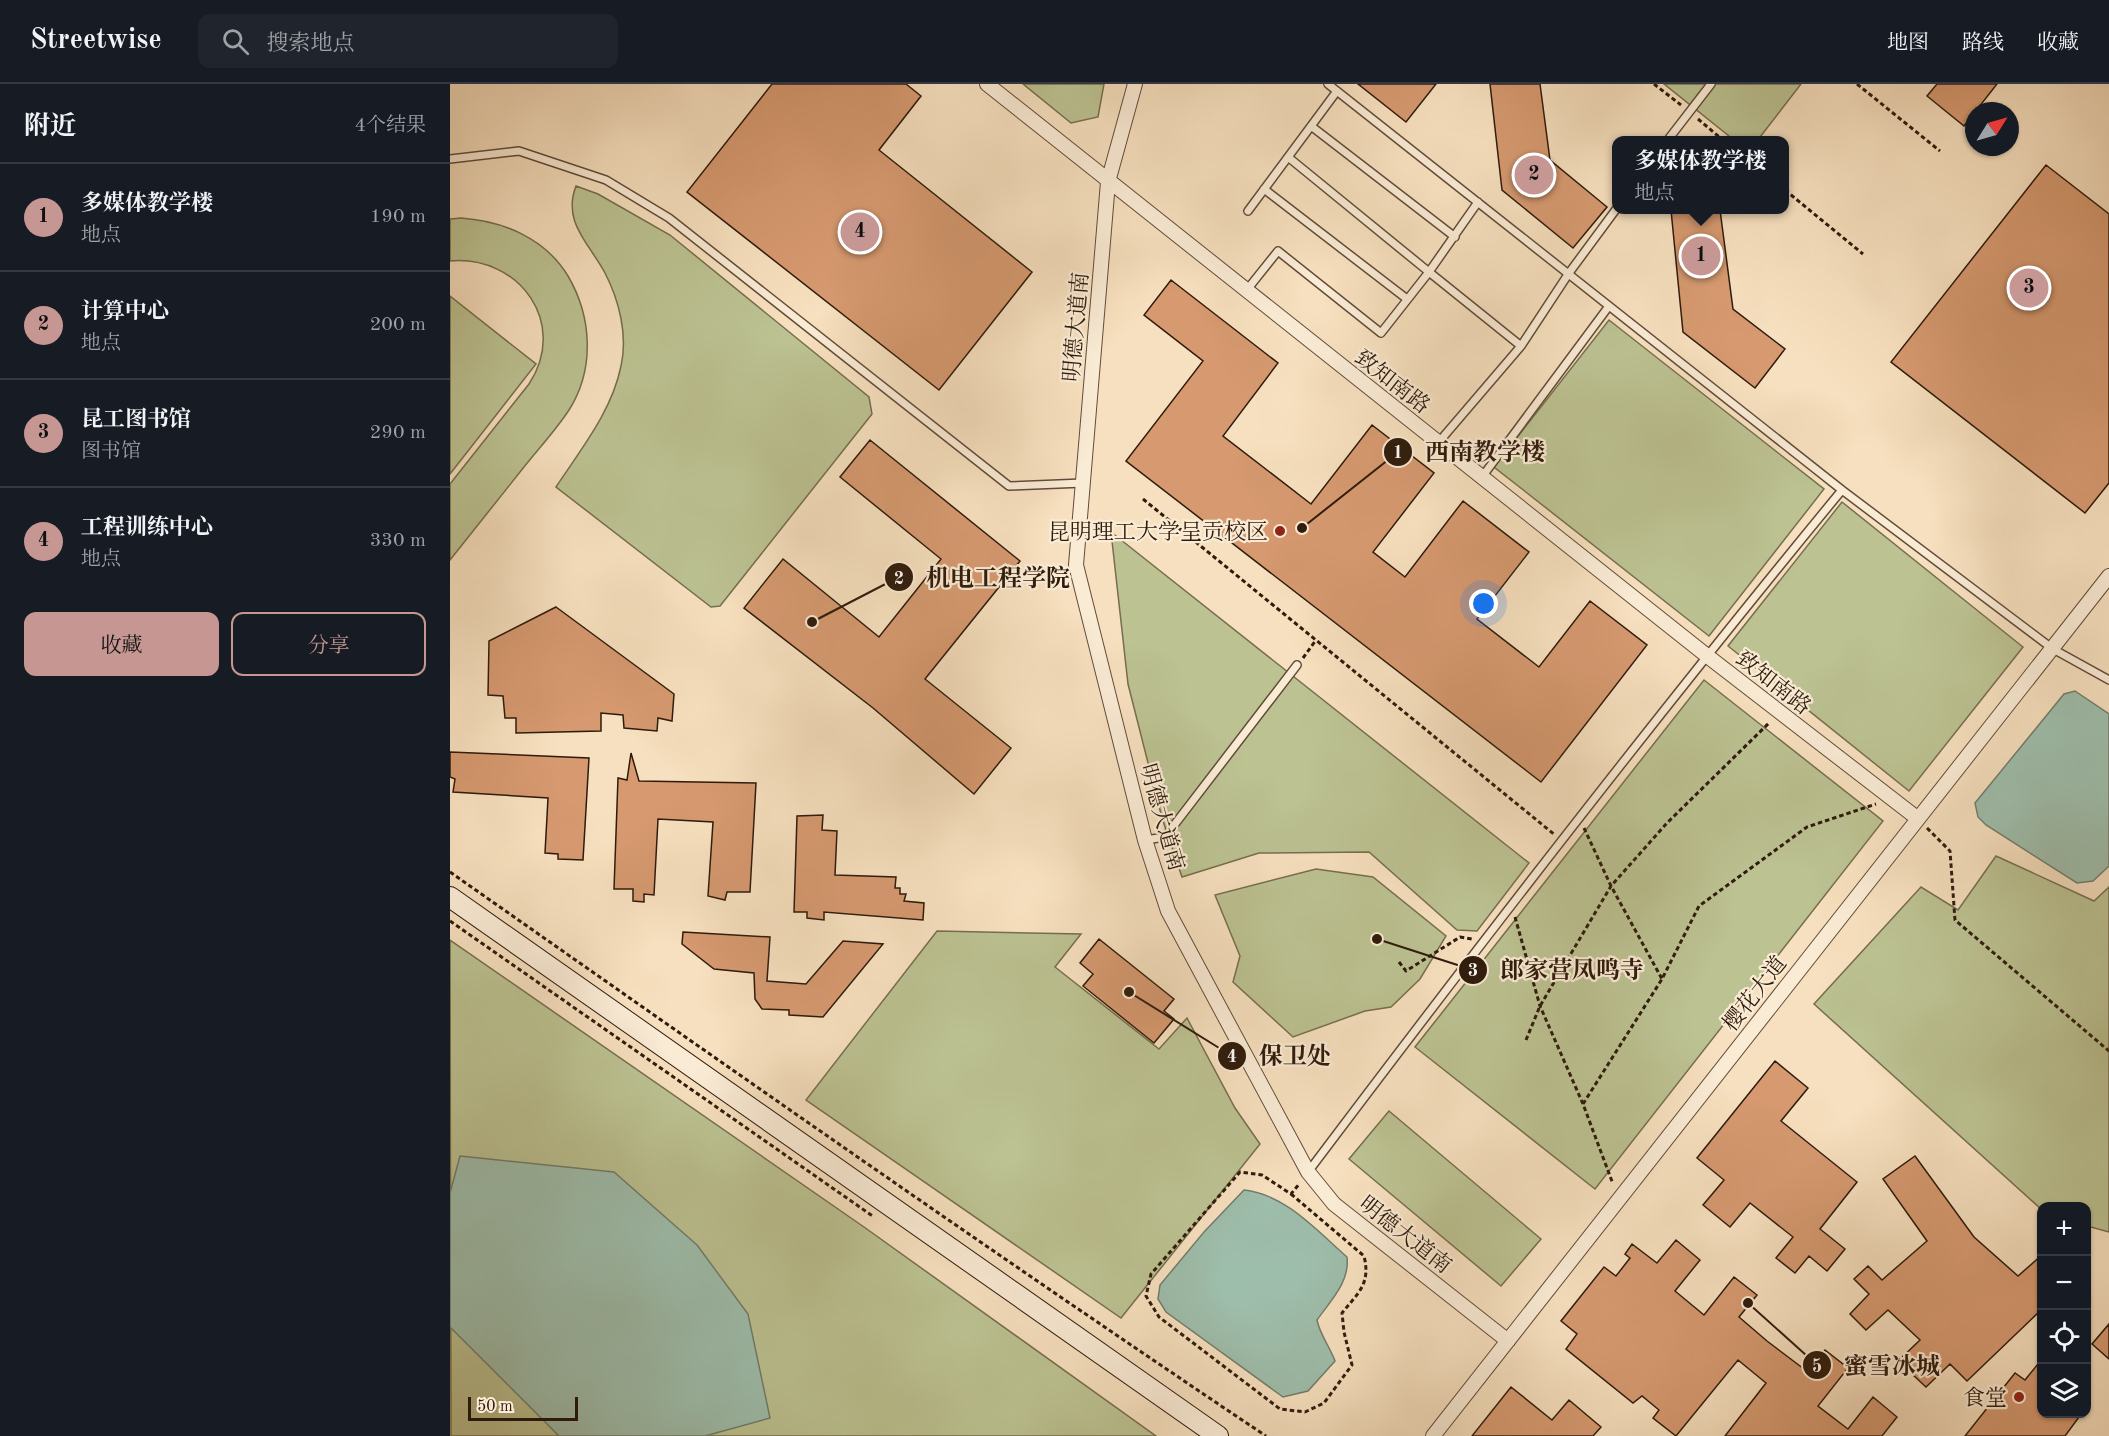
<!DOCTYPE html>
<html lang="zh">
<meta charset="utf-8">
<style>
body{margin:0;font-family:"Old Standard TT","Noto Serif SC",serif;background:#20242c;color:#f1f3f6}
.controls{position:absolute;right:18px;bottom:18px;display:grid;overflow:hidden;border-radius:12px;box-shadow:0 2px 4px #0004}
.controls button{width:54px;height:54px;display:grid;place-items:center;padding:0;border:0;border-bottom:2px solid #363941;background:#171b24;color:#f1f3f6;font:30px sans-serif}
.compass{position:absolute;left:1515px;top:18px;width:54px;height:54px;border-radius:50%;background:#171b24;box-shadow:0 2px 4px #0004;rotate:53deg}
.scale{position:absolute;left:18px;bottom:15px;width:110px;box-sizing:border-box;padding-left:6px;border:3px solid #2f1b0c;border-top:0;font-size:16px;line-height:21px;white-space:nowrap;color:#2f1b0c;-webkit-text-stroke:4px #faebd5;paint-order:stroke}
.you{position:absolute;left:1034px;top:520px;width:21px;height:21px;margin:-15px;border:4px solid #fff;border-radius:50%;background:#1a73e8;box-shadow:0 0 0 9px #1a73e833}
.badge{display:grid;place-items:center;width:39px;height:39px;border-radius:50%;background:#c59692;color:#111;font-size:20px;font-weight:700}
.pin{position:absolute;translate:-50% -50%;border:3px solid #fff;box-shadow:0 2px 6px #0006}
.popup{position:absolute;left:1162px;top:52px;width:177px;height:78px;box-sizing:border-box;display:grid;place-content:center;border-radius:12px;background:#171b24;filter:drop-shadow(0 2px 4px #0005);font-size:20px;white-space:nowrap;color:#9ea1a6}
.popup b{font-size:22px;color:#f1f3f6}
.popup::after{content:'';position:absolute;left:50%;top:100%;margin-left:-12px;border:12px solid transparent;border-top-color:#171b24}
.list{margin:0;padding:0;list-style:none}
h2{display:flex;justify-content:space-between;align-items:center;height:78px;margin:0;padding:0 24px;font-size:26px}
h2 small{font-size:20px;font-weight:400;color:#9ea1a6}
.list li{display:grid;grid-template-columns:39px 1fr auto;gap:18px;align-items:center;box-sizing:border-box;height:108px;padding:0 24px;border-top:2px solid #363941}
.list b{display:block;font-size:22px;white-space:nowrap}
.list p{margin:0;font-size:20px;white-space:nowrap;color:#9ea1a6}
.list em{font-size:20px;font-style:normal;color:#9ea1a6}
.actions{display:flex;gap:12px;padding:18px 24px}
.actions a{flex:1;padding:14px 0;border:2px solid #c59692;border-radius:12px;text-align:center;font-size:21px;color:#c59692}
.actions .main{background:#c59692;color:#111}
.icon{flex:none;width:33px;height:33px;fill:none;stroke:currentColor;stroke-width:2;stroke-linecap:round;stroke-linejoin:round}
.map{position:relative;flex:none;width:1659px;height:1352px;overflow:hidden}
header{display:flex;align-items:center;gap:36px;box-sizing:border-box;height:84px;padding:0 30px;background:#171b24;border-bottom:2px solid #363941}
header strong{font-size:28px}
nav{display:flex;gap:33px;margin-inline-start:auto;font-size:21px}
.search{width:420px;height:54px;background:#20242c;display:flex;align-items:center;gap:15px;box-sizing:border-box;padding:0 21px;border-radius:12px;color:#9ea1a6;font-size:22px}
main{display:flex}
aside{flex:1;background:#171b24}
.map>svg:first-child{display:block}
</style>
<header>
<strong>Streetwise</strong>
<div class="search"><svg class="icon" aria-label="search" viewBox="0 0 24 24"><circle cx="10" cy="10" r="6"/><path d="M15 15l6 6"/></svg>搜索地点</div>
<nav><a>地图</a><a>路线</a><a>收藏</a></nav>
</header>
<main>
<aside>
<h2>附近<small>4个结果</small></h2>
<ul class="list">
<li><span class="badge">1</span><div><b>多媒体教学楼</b><p>地点</p></div><em>190 m</em></li>
<li><span class="badge">2</span><div><b>计算中心</b><p>地点</p></div><em>200 m</em></li>
<li><span class="badge">3</span><div><b>昆工图书馆</b><p>图书馆</p></div><em>290 m</em></li>
<li><span class="badge">4</span><div><b>工程训练中心</b><p>地点</p></div><em>330 m</em></li>
</ul>
<div class="actions"><a class="main">收藏</a><a>分享</a></div>
</aside>
<div class="map">
<svg width="1659" height="1352" viewBox="0 0 1659 1352">
<rect width="100%" height="100%" fill="#f7e0bf"/>
<filter id="stains"><feTurbulence type="fractalNoise" baseFrequency=".00333" numOctaves="4"/><feColorMatrix values="0 0 0 0 .2 0 0 0 0 .09 0 0 0 0 .02 0 0 0 .5 -.17"/></filter>
<radialGradient id="worn" r=".72"><stop offset=".6" stop-color="#630" stop-opacity="0"/><stop offset="1" stop-color="#630" stop-opacity=".3"/></radialGradient>
<path fill="#bcc292" stroke="#766e4f" stroke-width="1.5" d="M573 0H654L648 33 621 39Z
M1214 0H1351L1307 57 1284 56Z
M126 102 148 110 220 151 419 313 422 330 270 522 261 523 106 403C131 365 162 327 171 282 178 251 169 216 155 189 139 159 112 138 126 102Z
M11 134C53 137 95 154 118 192 142 233 145 285 119 326 106 346 89 364 74 383 49 414 25 445 0 476V400L79 300C119 239 69 171 0 177V135Z
M0 212 86 280 0 390Z
M1159 236 1374 405 1259 552 1044 383Z
M1392 418 1573 563 1459 707 1278 562Z
M661 448 1079 779 1027 847 1007 846 919 768 809 769 732 793 712 734 678 600Z
M1254 596 1433 737 1145 1105 965 963Z
M1546 772 1644 817 1659 803V1148L1637 1142 1636 1122H1592L1591 1125 1364 920 1471 803 1508 826Z
M866 785 923 793 996 852 970 895 941 923 915 927 843 953 783 898 790 872 765 811Z
M487 847 631 850 605 883 709 965 737 934 785 1024 810 1060 671 1234 356 1016Z
M0 856 414 1143 706 1352H1Z
M939 1027 1091 1155 1051 1202 899 1075Z"/>
<path fill="#9ebeac" stroke="#727d6c" stroke-width="1.5" d="M1625 607 1659 630V782L1643 797 1627 799 1536 741 1528 733 1525 719 1614 610Z
M10 1072 164 1088 247 1161 298 1230 320 1334 255 1352H109L0 1243V1109Z
M794 1106C835 1110 867 1147 897 1173 900 1198 881 1216 867 1236 870 1251 880 1263 885 1277L858 1307 833 1313 716 1228 708 1215 710 1201 754 1148Z"/>
<path fill="#d69970" stroke="#2f1b0c" stroke-width="1.5" d="M322 0H456L471 12 429 66 582 188 489 306 237 108Z
M908 0H986L956 38Z
M1040 0H1090L1100 76 1157 123 1123 164 1052 106Z
M1487 0H1547L1514 42 1477 12Z
M1596 81 1659 130V399L1635 429 1441 278Z
M1221 126H1270L1283 225 1335 265 1305 304 1233 248Z
M721 196 828 279 773 352 861 420 922 341 984 389 923 468 955 493 1013 417 1079 468 1027 535 1089 583 1140 517 1197 561 1091 698 676 377 753 277 694 231Z
M420 356 570 477 475 595 561 664 524 710 423 624 294 524 333 475 429 553 491 475 390 393Z
M106 523 224 610 222 637 208 634 207 647 174 644 173 631 151 629V647L66 649V634H55L53 612 38 611 39 557Z
M0 668 139 674 133 776 108 775V770L95 769 98 714 3 708 5 695 0 693Z
M181 669 189 697 306 699 300 808H277L275 816 258 812 263 738 208 735 204 811 194 810V818L183 817V805H164L168 694 177 696Z
M373 731 372 746 387 747 385 791 446 793 445 804H450V810H456L454 817 474 819 473 836 374 828V836L357 834V828H344L347 732Z
M233 848 320 853 317 897 356 900 393 857 433 860 373 933 339 931V926L312 925 305 915 304 889 264 885 232 860Z
M649 855 724 915 714 927 724 935 704 959 633 902 643 890 630 879Z
M1325 977 1358 1004 1331 1037 1407 1098 1370 1145 1395 1165 1377 1187 1359 1172 1345 1189 1326 1174 1343 1153 1300 1119 1280 1143 1253 1121 1274 1096 1247 1074Z
M1465 1072 1524 1153 1568 1192 1592 1171V1225L1517 1297 1500 1280 1476 1303 1448 1277 1470 1256 1438 1226 1416 1246 1400 1230 1419 1210 1404 1195 1418 1182 1432 1196 1477 1157 1433 1095Z
M1226 1156 1250 1176 1225 1207 1254 1231 1284 1193 1307 1211 1289 1233 1317 1257 1358 1288 1375 1266 1398 1284 1368 1322 1398 1345 1423 1313 1447 1333 1432 1352H1275L1316 1299 1288 1276 1226 1352 1203 1334 1209 1326 1192 1312 1183 1319 1116 1265 1127 1250 1111 1237 1154 1183 1166 1192 1180 1174 1175 1170 1182 1160 1207 1179Z
M1659 1240V1275L1642 1260Z
M1592 1275V1329H1632L1615 1352H1515L1565 1289 1575 1296Z
M1061 1303 1102 1336 1119 1316 1151 1343 1143 1352H1022Z"/>
<g fill="none" stroke-linecap="round" stroke-linejoin="round">
<defs>
<path id="lane" d="M878 0 1392 406 1603 565 1659 596
M861 42 1005 153
M1217 57 1261 0
M838 73 979 188 1028 118
M0 75 69 67 156 96 219 134 559 402 633 399
M814 105 957 215
M798 127 887 7
M796 207 828 167 931 249 979 188 1071 262 988 359
M1071 262 1119 189 1167 124
M1032 393 1159 222
M695 756 715 753 847 581
M858 1088C1032 857 1208 629 1392 406"/>
<path id="street" d="M537 0 1256 571 1467 734
M685 0 658 98 626 481 695 756 718 827 858 1088 884 1120 1058 1257
M983 1352 1659 492"/>
<path id="secondary" d="M0 813 768 1352"/>
</defs>
<use href="#lane" stroke="#614c39" stroke-width="10"/>
<use href="#street" stroke="#614c39" stroke-width="16"/>
<use href="#secondary" stroke="#2f1b0c" stroke-width="22"/>
<path stroke="#2f1b0c" stroke-width="3" stroke-dasharray="4.5 3" stroke-linecap="butt" d="M1204 0 1231 21
M1407 0 1490 67
M1248 35 1274 57
M1335 106 1413 170
M693 415 1105 751
M853 574 866 556
M1134 744 1161 802 1212 895
M1477 744 1500 767 1505 836 1659 967
M0 788C271 978 541 1168 816 1352
M1065 833 1090 922 1133 1020 1163 1100
M0 837 424 1133
M949 878 956 887 1010 853 1022 855
M1076 956 1090 922 1161 802 1217 739 1320 638
M1133 1020 1212 895 1249 822 1357 743 1426 720
M841 1110 914 1172C921 1200 908 1209 892 1229L894 1248 902 1281 874 1319 855 1328 830 1325 709 1233 696 1212 701 1190 790 1088 812 1091 841 1110 850 1099"/>
<use href="#lane" stroke="#faebd5" stroke-width="7"/>
<use href="#street" stroke="#faebd5" stroke-width="14"/>
<use href="#secondary" stroke="#faebd5" stroke-width="20"/>
</g>
<g fill="#8f2418" stroke="#faebd5" stroke-width="2">
<circle cx="830" cy="447" r="6"/>
<circle cx="1569" cy="1313" r="6"/>
</g>
<g text-anchor="middle" stroke-width="4.5" stroke-linejoin="round" paint-order="stroke">
<g font-size="22" fill="#2f1b0c" stroke="#faebd5">
<text transform="translate(625 243) rotate(-85)" y="8">明德大道南</text>
<text transform="translate(943 297) rotate(38)" y="8">致知南路</text>
<text transform="translate(1324 598) rotate(38)" y="8">致知南路</text>
<text transform="translate(713 733) rotate(74)" y="8">明德大道南</text>
<text transform="translate(1304 909) rotate(-52)" y="8">樱花大道</text>
<text transform="translate(956 1150) rotate(38)" y="8">明德大道南</text>
</g>
<g font-size="22" fill="#2f1b0c" stroke="#faebd5" text-anchor="end">
<text x="818" y="455">昆明理工大学呈贡校区</text>
<text x="1557" y="1321">食堂</text>
</g>
</g>
<path fill="none" stroke="#2f1b0c" stroke-width="2" d="M852 444L948 368M362 538L449 493M927 855L1023 886M679 908L782 972M1298 1219L1367 1281"/>
<g fill="#2f1b0c" stroke="#faebd5" stroke-width="2">
<circle cx="852" cy="444" r="6"/>
<circle cx="362" cy="538" r="6"/>
<circle cx="927" cy="855" r="6"/>
<circle cx="679" cy="908" r="6"/>
<circle cx="1298" cy="1219" r="6"/>
<circle cx="948" cy="368" r="15"/>
<circle cx="449" cy="493" r="15"/>
<circle cx="1023" cy="886" r="15"/>
<circle cx="782" cy="972" r="15"/>
<circle cx="1367" cy="1281" r="15"/>
</g>
<g font-size="18" text-anchor="middle" font-weight="bold" fill="#fff">
<text x="948" y="374">1</text>
<text x="449" y="500">2</text>
<text x="1023" y="892">3</text>
<text x="782" y="978">4</text>
<text x="1367" y="1288">5</text>
</g>
<g font-size="24" text-anchor="middle" font-weight="bold" fill="#2f1b0c" stroke="#faebd5" stroke-width="4.5" stroke-linejoin="round" paint-order="stroke">
<text x="1035" y="376">西南教学楼</text>
<text x="548" y="502">机电工程学院</text>
<text x="1122" y="894">郎家营凤鸣寺</text>
<text x="845" y="980">保卫处</text>
<text x="1442" y="1290">蜜雪冰城</text>
</g>
<rect width="100%" height="100%" filter="url(#stains)"/>
<rect width="100%" height="100%" fill="url(#worn)"/>
</svg>
<div class="controls">
<button>+</button>
<button>−</button>
<button><svg class="icon" aria-label="locate" viewBox="0 0 24 24"><circle cx="12" cy="12" r="6"/><path d="M12 2v4M12 18v4M2 12h4M18 12h4"/></svg></button>
<button><svg class="icon" aria-label="layers" viewBox="0 0 24 24"><path d="M12 4l9 5-9 5-9-5zM3 14l9 5 9-5"/></svg></button>
</div>
<svg class="compass" viewBox="-18 -18 36 36"><path d="M0-13l5 13h-10z" fill="#e53935"/><path d="M0 13l5-13h-10z" fill="#9ea1a6"/></svg>
<div class="scale">50 m</div>
<div class="you"></div>
<div class="pin badge" style="left:1251px;top:172px">1</div>
<div class="popup"><b>多媒体教学楼</b>地点</div>
<div class="pin badge" style="left:1084px;top:91px">2</div>
<div class="pin badge" style="left:1579px;top:204px">3</div>
<div class="pin badge" style="left:410px;top:148px">4</div>
</div>
</main>
